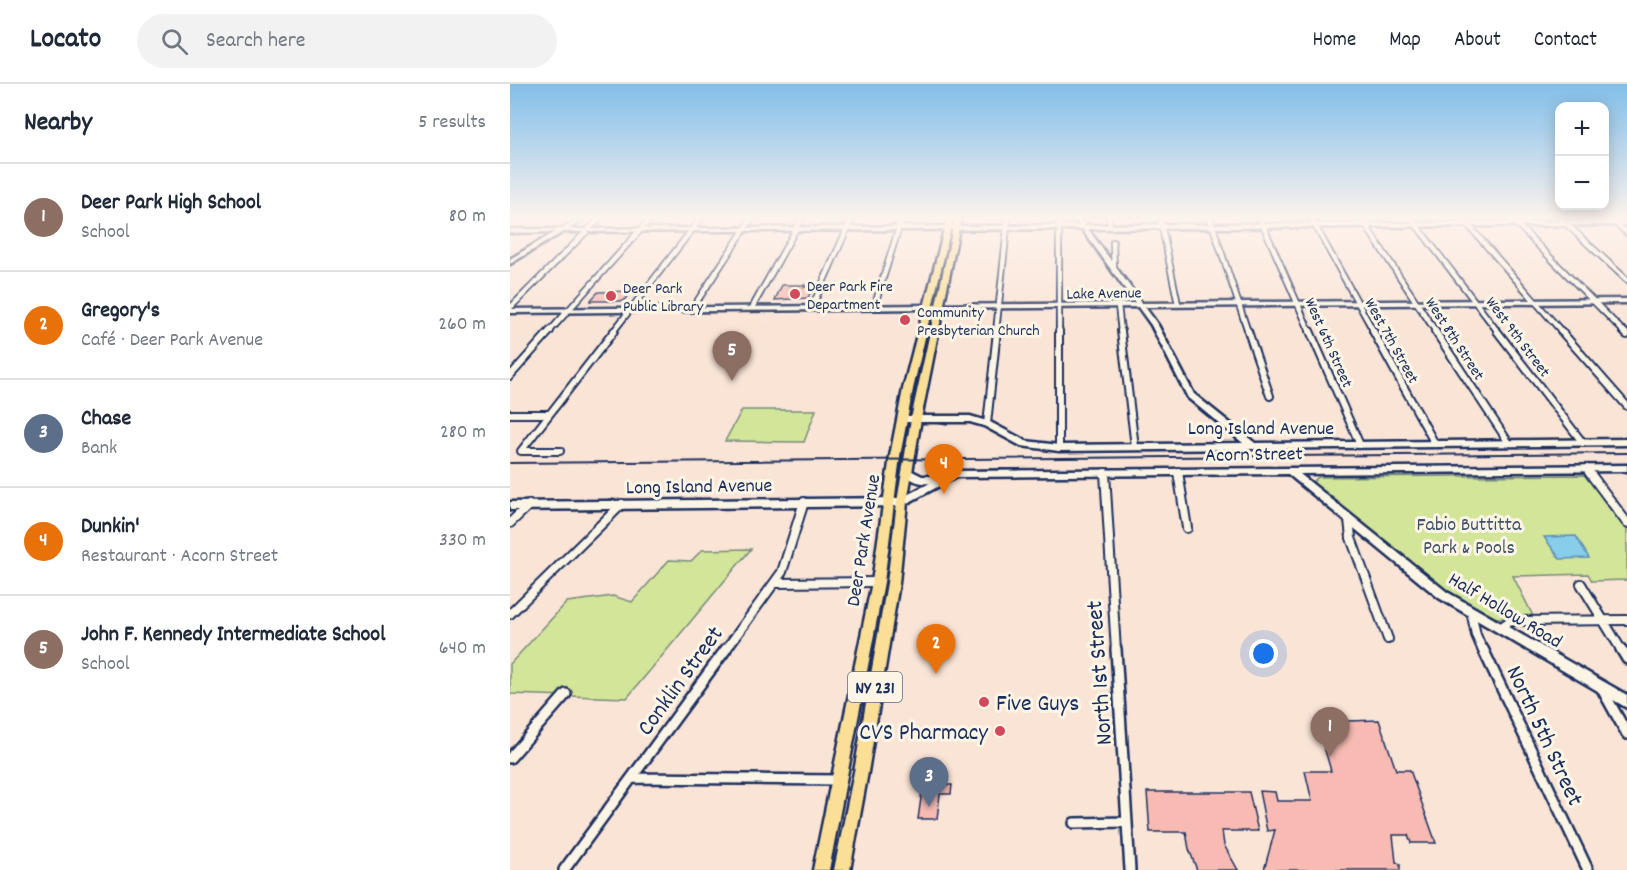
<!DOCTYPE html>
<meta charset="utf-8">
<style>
body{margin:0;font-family:Dekko,sans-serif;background:#f2f2f3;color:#1f2937}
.controls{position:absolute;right:18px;top:18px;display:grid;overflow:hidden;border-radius:12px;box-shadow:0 3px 15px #0003}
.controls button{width:54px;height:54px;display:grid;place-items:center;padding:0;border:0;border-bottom:2px solid #e0e1e3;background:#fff;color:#1f2937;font:30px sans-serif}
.you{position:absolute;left:754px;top:570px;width:21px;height:21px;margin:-15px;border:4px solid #fff;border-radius:50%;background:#1a73e8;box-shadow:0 0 0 9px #1a73e833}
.badge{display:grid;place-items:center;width:39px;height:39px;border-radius:50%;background:#d1495b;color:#fff;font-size:20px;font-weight:700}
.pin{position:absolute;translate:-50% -50px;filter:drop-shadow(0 2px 3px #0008)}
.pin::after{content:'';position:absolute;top:32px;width:21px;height:18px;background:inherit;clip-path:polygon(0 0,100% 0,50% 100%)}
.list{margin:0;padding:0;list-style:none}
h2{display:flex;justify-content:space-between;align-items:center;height:78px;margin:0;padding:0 24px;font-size:26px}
h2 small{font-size:20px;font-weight:400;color:#747a83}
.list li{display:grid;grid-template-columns:39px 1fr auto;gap:18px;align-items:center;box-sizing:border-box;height:108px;padding:0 24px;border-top:2px solid #e0e1e3}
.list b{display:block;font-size:22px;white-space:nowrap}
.list p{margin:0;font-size:20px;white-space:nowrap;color:#747a83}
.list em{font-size:20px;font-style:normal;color:#747a83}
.icon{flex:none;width:33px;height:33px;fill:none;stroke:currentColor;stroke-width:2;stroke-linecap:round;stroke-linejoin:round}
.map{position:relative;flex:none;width:1117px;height:786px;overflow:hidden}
header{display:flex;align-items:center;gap:36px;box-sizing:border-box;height:84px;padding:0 30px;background:#fff;border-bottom:2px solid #e0e1e3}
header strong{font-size:28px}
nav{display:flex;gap:33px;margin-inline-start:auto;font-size:21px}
.search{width:420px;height:54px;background:#f2f2f3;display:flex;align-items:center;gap:15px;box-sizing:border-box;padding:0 21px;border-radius:33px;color:#747a83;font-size:22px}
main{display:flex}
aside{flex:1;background:#fff}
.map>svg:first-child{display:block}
</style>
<header>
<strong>Locato</strong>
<div class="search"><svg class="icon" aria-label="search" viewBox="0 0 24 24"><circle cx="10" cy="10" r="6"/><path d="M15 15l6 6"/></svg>Search here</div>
<nav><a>Home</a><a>Map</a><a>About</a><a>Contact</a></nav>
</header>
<main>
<aside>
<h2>Nearby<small>5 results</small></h2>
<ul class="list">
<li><span class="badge" style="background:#8d6e63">1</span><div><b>Deer Park High School</b><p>School</p></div><em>80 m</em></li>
<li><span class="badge" style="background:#e8710a">2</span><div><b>Gregory's</b><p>Café · Deer Park Avenue</p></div><em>260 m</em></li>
<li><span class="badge" style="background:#5c6f8a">3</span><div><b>Chase</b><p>Bank</p></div><em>280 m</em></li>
<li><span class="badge" style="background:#e8710a">4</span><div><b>Dunkin'</b><p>Restaurant · Acorn Street</p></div><em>330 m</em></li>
<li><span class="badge" style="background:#8d6e63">5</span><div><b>John F. Kennedy Intermediate School</b><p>School</p></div><em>640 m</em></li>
</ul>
</aside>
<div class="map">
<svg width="1117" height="786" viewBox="0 0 1117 786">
<rect width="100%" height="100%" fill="#fae4d6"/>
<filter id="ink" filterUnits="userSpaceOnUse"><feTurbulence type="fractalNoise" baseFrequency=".0167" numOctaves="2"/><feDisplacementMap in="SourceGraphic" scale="12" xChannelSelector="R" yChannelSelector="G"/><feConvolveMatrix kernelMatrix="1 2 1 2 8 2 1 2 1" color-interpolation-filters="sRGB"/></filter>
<g filter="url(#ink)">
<path fill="#d2e599" stroke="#768a7c" stroke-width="1.5" d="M232 326H306L294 358 215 357Z
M1076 391 1117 446V496L1082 497 1078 490 1003 492 1024 534C1011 533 991 537 978 532 956 525 811 415 803 398L808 393Z
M241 465 117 614 0 610V580L57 518 103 512 122 518 159 476 181 477 192 466Z"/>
<path fill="#88cdea" stroke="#5c8eb2" stroke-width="1.5" d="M1066 452 1079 474 1050 475 1034 453Z"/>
<path fill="#f7bbb3" stroke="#1b2f5e" stroke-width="1.5" d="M272 201H295L294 203 303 202 298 214 265 216Z
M121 207 114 217H80L88 208Z
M869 636 886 686H900L926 759H901L898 751H883L886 778 890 780V786H754L765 746 757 747 749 707 765 708 767 717H802L795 687H821L807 638Z
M414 694H432L431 701H442L441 710H430L427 735H408Z
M637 708H739L748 747H712L714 761 728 786H687L679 765 676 748H640Z"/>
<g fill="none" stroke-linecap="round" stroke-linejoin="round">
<defs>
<path id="street-far3" d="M549 134V248
M599 134 600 143
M650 134 668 220
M700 134 738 248
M750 134 800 248
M801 134 864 248
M851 134 926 248
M901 134 988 248
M952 134 1052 248
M1001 134 1114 248
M1050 134 1117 196
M1099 134 1117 149
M603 158 604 186
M608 221 611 248
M302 223 342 134
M364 223 392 134
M0 224 90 134
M242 224 292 134
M182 225 242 134
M39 248 141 134
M103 248 191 134
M486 248 498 134"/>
<path id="street-far2" d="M549 247V364
M611 247 625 363
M738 247 760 312
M800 247 850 361
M863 247 925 360
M925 247 999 359
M987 247 1073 359
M1051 247 1117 322
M1113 247 1117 251
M0 292 40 247
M0 330H39
M477 340 487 247
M50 367H11L104 247
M1076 384 1080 390"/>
<path id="street-far1" d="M668 388 677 444
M1079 388 1117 439
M595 389 606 567
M839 435 841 454 878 555
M0 439 19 421
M265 499 368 498
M1071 500 1112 567
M961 527 966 551 973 567
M0 530 112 420
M990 544 1000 537 1117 536
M215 567 272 488 294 418"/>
<path id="street" d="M606 565 620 786
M973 565 1078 786
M1111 565 1117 575
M1092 605 1117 650
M0 674 56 610
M122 694 330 696
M564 739 617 738
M54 786 216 565"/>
<path id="secondary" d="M70 134H76L59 145 569 141 564 134H570L575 141 1117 137V141L578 145 632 219 1117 215V219L635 223 648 241 684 310 745 359 1117 355V361L549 367 511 362 474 342 460 338H393L389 335 393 332H460L480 338 516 357 549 361 733 359 678 314 641 241 628 223 0 229V225L625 219 572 145 53 148 0 180V175L45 148 0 149V145H51Z
M1117 381V387L790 390 937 508 1117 611V624L929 514 778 390 446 393 392 422 0 426V418L391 414 420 399C409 400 401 397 394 388L398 385 412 392H428L431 393 445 387Z"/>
<path id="primary" d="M437 134H443L403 305 390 372 374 498 319 786H303L362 498 380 372 393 305Z
M445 134H451L411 335 397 418 389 499 358 688 340 786H324L344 688 377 499 387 418 401 335Z"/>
</defs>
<use href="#street-far3" stroke="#1b2f5e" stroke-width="8"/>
<use href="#street-far2" stroke="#1b2f5e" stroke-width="10"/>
<use href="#street-far1" stroke="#1b2f5e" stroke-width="12"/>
<use href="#street" stroke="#1b2f5e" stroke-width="14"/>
<use href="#secondary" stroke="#1b2f5e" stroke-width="5"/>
<use href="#primary" stroke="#1b2f5e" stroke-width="5"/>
<use href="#street-far3" stroke="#fcf5e5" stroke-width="4.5"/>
<use href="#street-far2" stroke="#fcf5e5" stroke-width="6"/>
<use href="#street-far1" stroke="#fcf5e5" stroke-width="8"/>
<use href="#street" stroke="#fcf5e5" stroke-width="9"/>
<use href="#secondary" fill="#fcf5e5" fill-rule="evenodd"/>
<use href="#primary" fill="#fbdf96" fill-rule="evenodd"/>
<path stroke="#1b2f5e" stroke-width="2" d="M0 379 1117 369"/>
</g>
</g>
<linearGradient id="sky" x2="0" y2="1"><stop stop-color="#81bee9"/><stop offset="0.55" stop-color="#fdf3ed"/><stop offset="1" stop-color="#fdf3ed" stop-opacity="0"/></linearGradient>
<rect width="1117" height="244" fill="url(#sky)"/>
<g fill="#d1495b" stroke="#fcf5e5" stroke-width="2">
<circle cx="285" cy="210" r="6"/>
<circle cx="101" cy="212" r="6"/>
<circle cx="395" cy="236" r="6"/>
<circle cx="474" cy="618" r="6"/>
<circle cx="490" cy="647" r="6"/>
</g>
<g text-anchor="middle" stroke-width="6" stroke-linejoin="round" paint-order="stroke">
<g font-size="16" fill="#1b2f5e" stroke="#fcf5e5" text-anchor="start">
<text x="297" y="207">Deer Park Fire<tspan x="297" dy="18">Department</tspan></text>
<text x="113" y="209">Deer Park<tspan x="113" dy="18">Public Library</tspan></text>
<text x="407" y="233">Community<tspan x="407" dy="18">Presbyterian Church</tspan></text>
</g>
<g font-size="16" fill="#1b2f5e" stroke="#fcf5e5">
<text transform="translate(594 208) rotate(-1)" y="6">Lake Avenue</text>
<text transform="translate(1009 252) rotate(53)" y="6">West 9th Street</text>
<text transform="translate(946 254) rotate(57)" y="6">West 8th Street</text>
<text transform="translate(883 256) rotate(61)" y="6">West 7th Street</text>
<text transform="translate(820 258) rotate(66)" y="6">West 6th Street</text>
</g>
<rect fill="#fcf5e5" stroke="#5e6a86" stroke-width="1.5" x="338" y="588" width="54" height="30" rx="4.5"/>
<g font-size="18" font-weight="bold" fill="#1b2f5e">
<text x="365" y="609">NY 231</text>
</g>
<g font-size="20" fill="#1b2f5e" stroke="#fcf5e5">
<text x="751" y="350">Long Island Avenue</text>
<text transform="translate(744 369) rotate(-1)" y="7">Acorn Street</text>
<text transform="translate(189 401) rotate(-1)" y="7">Long Island Avenue</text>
<text transform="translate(352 456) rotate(-81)" y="7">Deer Park Avenue</text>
<text transform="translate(996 525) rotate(31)" y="7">Half Hollow Road</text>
</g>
<g font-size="20" fill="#40536a" stroke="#fcf5e5">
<text x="959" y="446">Fabio Buttitta<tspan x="959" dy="23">Park &amp; Pools</tspan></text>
</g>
<g font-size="24" fill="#1b2f5e" stroke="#fcf5e5">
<text transform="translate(588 589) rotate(-94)" y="8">North 1st Street</text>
<text transform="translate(169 596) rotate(-54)" y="8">Conklin Street</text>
<text transform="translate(1036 651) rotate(65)" y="8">North 5th Street</text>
</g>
<g font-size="24" fill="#1b2f5e" stroke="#fcf5e5" text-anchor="start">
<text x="486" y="626">Five Guys</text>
<text x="478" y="655" text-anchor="end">CVS Pharmacy</text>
</g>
</g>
</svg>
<div class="controls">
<button>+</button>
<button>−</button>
</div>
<div class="you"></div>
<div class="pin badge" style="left:820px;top:673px;background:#8d6e63">1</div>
<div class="pin badge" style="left:426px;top:590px;background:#e8710a">2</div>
<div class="pin badge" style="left:419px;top:723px;background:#5c6f8a">3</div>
<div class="pin badge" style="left:434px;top:410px;background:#e8710a">4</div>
<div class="pin badge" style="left:222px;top:297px;background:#8d6e63">5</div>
</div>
</main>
